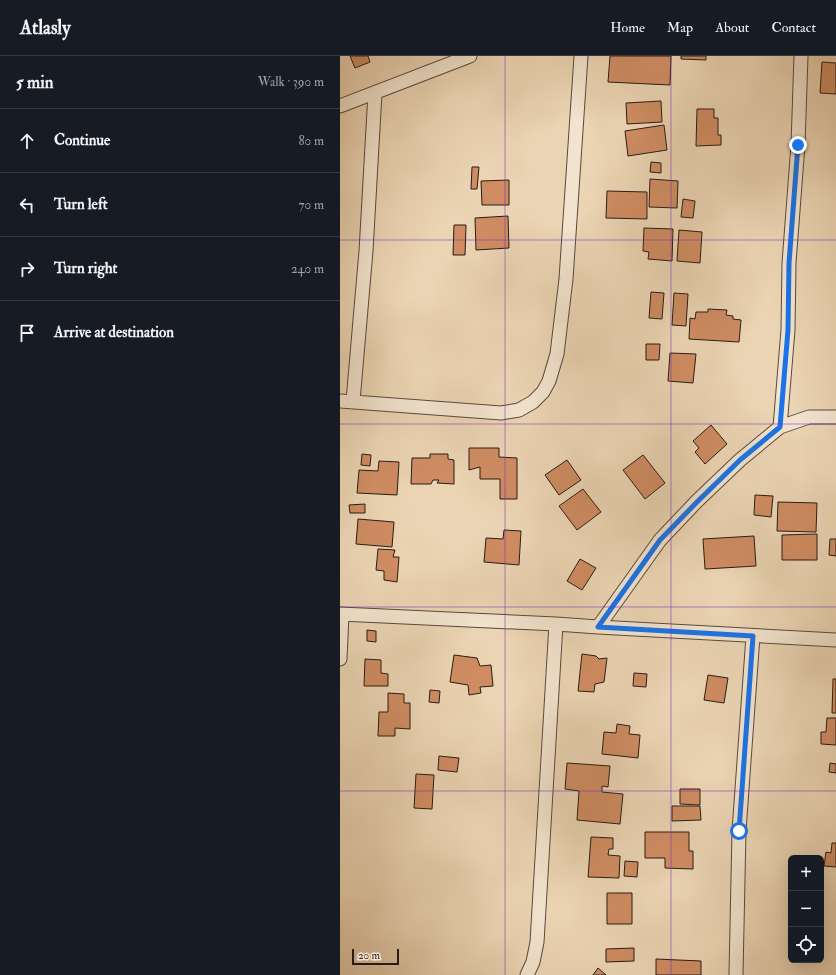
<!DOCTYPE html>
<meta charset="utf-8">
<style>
body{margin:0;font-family:"IM FELL Double Pica",serif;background:#20242c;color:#f1f3f6}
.controls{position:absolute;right:12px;bottom:12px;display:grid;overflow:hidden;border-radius:6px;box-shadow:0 4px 16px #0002}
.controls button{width:36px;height:36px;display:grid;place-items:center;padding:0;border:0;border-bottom:1px solid #363941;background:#171b24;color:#f1f3f6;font:20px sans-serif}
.scale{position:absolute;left:12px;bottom:10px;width:47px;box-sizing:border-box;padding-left:4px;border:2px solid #281b15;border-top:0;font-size:11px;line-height:14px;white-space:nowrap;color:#281b15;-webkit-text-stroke:3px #f2e3ce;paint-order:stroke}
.stop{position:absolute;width:12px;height:12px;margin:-9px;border:3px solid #1a73e8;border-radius:50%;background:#fff}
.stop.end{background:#1a73e8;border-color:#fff;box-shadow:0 1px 4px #0008}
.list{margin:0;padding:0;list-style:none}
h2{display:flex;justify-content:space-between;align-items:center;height:52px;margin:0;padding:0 16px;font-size:17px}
h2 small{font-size:13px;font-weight:400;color:#9ea1a6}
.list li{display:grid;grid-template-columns:26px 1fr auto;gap:12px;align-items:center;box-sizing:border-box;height:64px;padding:0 16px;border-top:1px solid #363941}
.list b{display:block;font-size:15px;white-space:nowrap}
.list em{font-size:13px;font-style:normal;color:#9ea1a6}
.icon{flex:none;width:22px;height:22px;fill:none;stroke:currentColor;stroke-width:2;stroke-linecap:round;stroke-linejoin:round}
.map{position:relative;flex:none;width:496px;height:919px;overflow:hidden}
header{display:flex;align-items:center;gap:24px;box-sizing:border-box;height:56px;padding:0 20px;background:#171b24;border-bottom:1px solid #363941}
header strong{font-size:19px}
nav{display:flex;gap:22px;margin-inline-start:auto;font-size:14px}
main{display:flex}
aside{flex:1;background:#171b24}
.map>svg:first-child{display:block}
</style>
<header>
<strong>Atlasly</strong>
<nav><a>Home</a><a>Map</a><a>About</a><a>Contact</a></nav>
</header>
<main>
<aside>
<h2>5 min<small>Walk · 390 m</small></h2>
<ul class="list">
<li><svg class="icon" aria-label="ahead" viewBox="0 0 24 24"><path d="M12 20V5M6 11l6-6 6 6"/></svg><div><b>Continue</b></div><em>80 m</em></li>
<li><svg class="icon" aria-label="left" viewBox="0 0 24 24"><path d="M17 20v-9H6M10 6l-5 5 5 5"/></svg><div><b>Turn left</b></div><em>70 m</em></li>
<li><svg class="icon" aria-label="right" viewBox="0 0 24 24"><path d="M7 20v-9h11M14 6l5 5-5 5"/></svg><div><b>Turn right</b></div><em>240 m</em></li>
<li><svg class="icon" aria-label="arrive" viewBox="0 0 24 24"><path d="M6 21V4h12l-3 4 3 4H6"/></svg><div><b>Arrive at destination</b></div></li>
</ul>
</aside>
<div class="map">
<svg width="496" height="919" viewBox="0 0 496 919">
<rect width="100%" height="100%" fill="#ebd4b3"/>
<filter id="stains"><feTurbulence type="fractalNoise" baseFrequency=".005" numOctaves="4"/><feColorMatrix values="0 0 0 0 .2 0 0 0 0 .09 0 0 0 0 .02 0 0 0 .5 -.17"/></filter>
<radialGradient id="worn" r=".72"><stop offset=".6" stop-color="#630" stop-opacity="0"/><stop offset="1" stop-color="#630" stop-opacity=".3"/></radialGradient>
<path fill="#cf8c62" stroke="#281b15" d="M10 0H28L30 6 15 12Z
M270 0H331L330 29 268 26Z
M341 0H366V4L341 3Z
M482 6 496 7V38L480 37Z
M321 45 322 66 287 68 286 47Z
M357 53H374V62H378V79H381V89L356 90Z
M324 69 327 94 288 100 285 75Z
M311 106 321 107V117L310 116Z
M132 111H139L137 133H131Z
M310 123 338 125 337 152 309 151Z
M169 124V149H142L141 125Z
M267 135 307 136V163L266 162Z
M343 143 355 145 353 162 341 161Z
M168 160 169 192 136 194 135 162Z
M114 169H126L125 199H113Z
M304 172 333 173 332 205 308 203 309 196 303 195Z
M339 174 362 176 360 207 337 205Z
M311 236 324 237 322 263 309 262Z
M334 237 348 238 346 270 332 269Z
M368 253 387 254 386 259 393 260V263L401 264 399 286 349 283 350 262 355 263 356 256H368Z
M306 288H320L319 304H306Z
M330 297 356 298 353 327 328 325Z
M371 369 387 388 365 408 355 396 359 392 353 385Z
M129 392H159V401L177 402V443H160V423H140V411L129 414Z
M22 398 31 399 30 410 21 409Z
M90 398H108V403L114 404V428L97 427 99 424H93L91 428H71L72 402H90Z
M303 399 325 427 305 443 283 414Z
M227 404 241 424 219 439 205 419Z
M39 405 59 406 57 439 17 437 19 414 38 415Z
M243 433 261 456 237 474 219 450Z
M415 439 433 440 431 461 414 459Z
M438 446 477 447 476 476 437 475Z
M25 448V457H10L9 449Z
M18 463 54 466 52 491 16 488Z
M164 474 181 475 179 509 144 506 146 482 163 483Z
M477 478V504H442V479Z
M414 480 416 510 365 513 363 483Z
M490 483H496V500L489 499Z
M38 493 55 494 53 501H59L57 526 44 524V515L36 514Z
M240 503 256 512 242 534 227 525Z
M27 574 36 575V586L27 585Z
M242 598 256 600 259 603 267 602 264 626 255 628 254 636 238 635Z
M114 599 137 602 140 610 151 609 153 630 140 631 141 637 129 639 128 629 110 626Z
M25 603 41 604V617L48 618V630H24Z
M294 617 307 618 306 631 293 630Z
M368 619 388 622 384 647 364 644Z
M493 623H496V657H492Z
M90 634 100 635 99 647 89 646Z
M48 637 64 638V647H70V673L55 672V680H38L39 656H48Z
M487 662H496V689L481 688V676H486Z
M277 668 290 670 289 678 300 679 298 702 262 698 264 676 276 677Z
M99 700 119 702 117 716 98 714Z
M227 707 270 710 268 731 262 730V736L283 738 280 768 237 764 239 735 225 733Z
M490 707 496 708V717L489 716Z
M76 718 94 719 92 753 74 752Z
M340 733H360V749L340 748Z
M332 750H360L361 764 332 765Z
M305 776H349V795H353V813L325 812V802H305Z
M251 781 273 782V793H269L268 799 280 800 279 822 248 821Z
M492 787H496V811L484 810 486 796 491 797Z
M285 805 298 806 297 821 284 820Z
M267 837H292V868H267Z
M294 892V905L266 906V893Z
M316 903 361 905V919H316Z
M258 912 266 919H253Z"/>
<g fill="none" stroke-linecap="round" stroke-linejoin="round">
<defs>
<path id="street" d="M0 50 130 0
M0 345 161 357 179 354 193 346 203 336 209 325 217 298 226 223 241 0
M13 345 26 195 35 37
M440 371 448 274 449 207 458 89 461 0
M0 558 216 568 258 571 496 584
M258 571 320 484 357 445 400 404 440 371 469 361H496
M0 603 2 559
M187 919 193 906 197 886 216 568
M396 919 399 775 413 580"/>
</defs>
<use href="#street" stroke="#59493c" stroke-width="15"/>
<use href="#street" stroke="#f2e3ce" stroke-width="13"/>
</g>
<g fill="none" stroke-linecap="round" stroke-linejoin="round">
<path stroke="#1a73e8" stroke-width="5" d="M399 775 413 580 258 571 320 484 358 445 400 404 440 371 448 274 449 207 458 89"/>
</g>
<path fill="none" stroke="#7b2cbf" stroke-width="1" stroke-opacity="0.55" d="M165 0V919M331 0V919M0 184H496M0 368H496M0 551H496M0 735H496"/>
<rect width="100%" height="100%" filter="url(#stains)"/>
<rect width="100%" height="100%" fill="url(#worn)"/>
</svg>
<div class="controls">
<button>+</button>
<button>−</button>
<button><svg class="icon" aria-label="locate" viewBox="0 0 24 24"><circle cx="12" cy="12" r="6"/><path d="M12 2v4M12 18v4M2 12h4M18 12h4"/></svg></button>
</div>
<div class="scale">20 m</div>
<div class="stop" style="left:399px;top:775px"></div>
<div class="stop end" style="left:458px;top:89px"></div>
</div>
</main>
